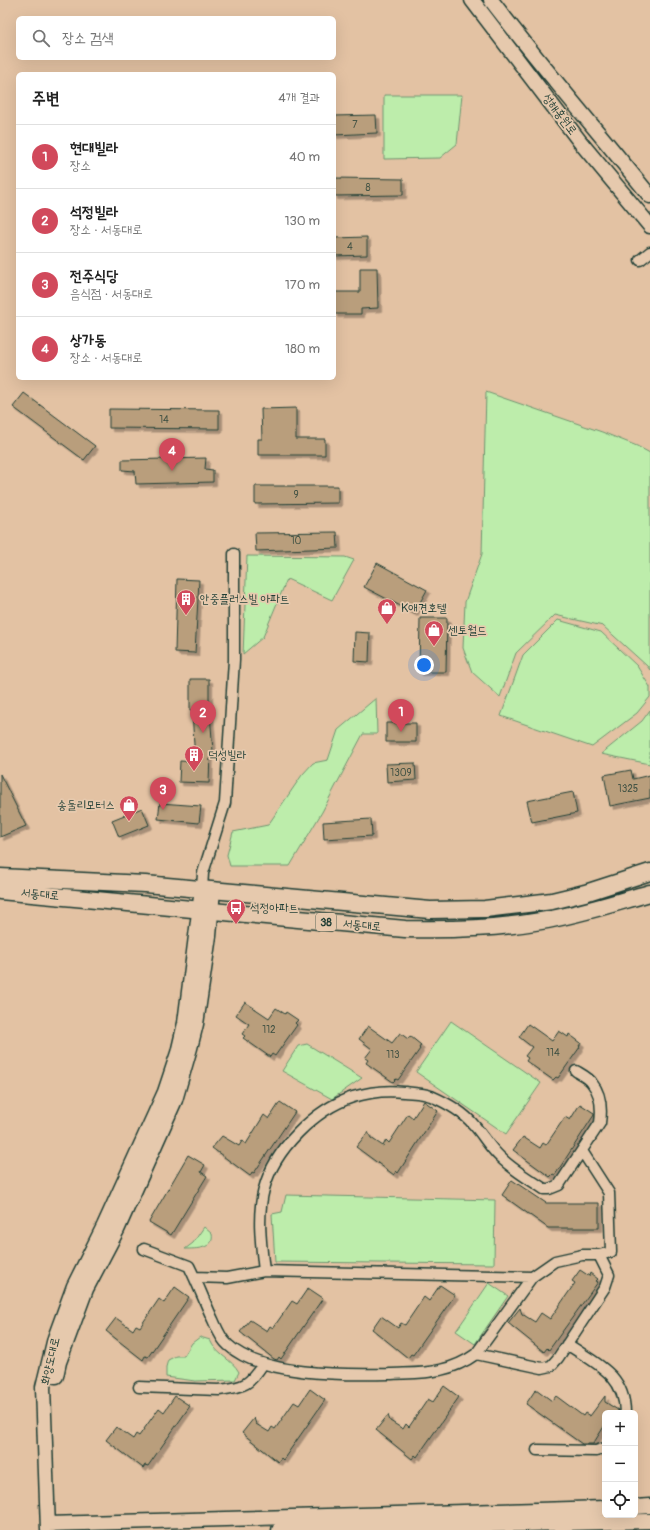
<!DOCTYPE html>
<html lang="ko">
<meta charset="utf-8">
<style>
body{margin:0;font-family:Pangolin,"Poor Story",sans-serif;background:#f6f6f6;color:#222}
.controls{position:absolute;right:12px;bottom:12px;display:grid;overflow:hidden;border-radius:6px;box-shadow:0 4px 16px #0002}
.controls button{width:36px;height:36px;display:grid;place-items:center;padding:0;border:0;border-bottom:1px solid #e0e0e0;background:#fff;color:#222;font:20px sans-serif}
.you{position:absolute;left:424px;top:665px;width:14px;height:14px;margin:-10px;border:3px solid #fff;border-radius:50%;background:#1a73e8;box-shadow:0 0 0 6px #1a73e833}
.badge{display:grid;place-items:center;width:26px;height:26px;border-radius:50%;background:#d1495b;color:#fff;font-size:13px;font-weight:700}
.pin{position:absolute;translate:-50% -33px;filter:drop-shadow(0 1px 2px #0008)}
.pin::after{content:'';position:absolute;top:21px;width:14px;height:12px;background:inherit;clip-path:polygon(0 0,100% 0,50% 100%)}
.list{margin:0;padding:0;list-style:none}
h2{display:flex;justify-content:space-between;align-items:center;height:52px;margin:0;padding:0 16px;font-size:17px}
h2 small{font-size:13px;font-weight:400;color:#767676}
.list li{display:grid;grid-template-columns:26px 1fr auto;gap:12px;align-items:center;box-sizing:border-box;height:64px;padding:0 16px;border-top:1px solid #e0e0e0}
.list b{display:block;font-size:15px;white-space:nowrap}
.list p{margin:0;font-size:13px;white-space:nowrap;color:#767676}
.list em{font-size:13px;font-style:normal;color:#767676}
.icon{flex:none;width:22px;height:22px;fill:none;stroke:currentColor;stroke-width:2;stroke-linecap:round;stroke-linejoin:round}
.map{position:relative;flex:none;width:650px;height:1530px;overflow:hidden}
.search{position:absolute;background:#fff;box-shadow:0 4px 16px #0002;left:16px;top:16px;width:320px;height:44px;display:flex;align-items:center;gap:10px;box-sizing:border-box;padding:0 14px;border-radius:6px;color:#767676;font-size:15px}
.panel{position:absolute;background:#fff;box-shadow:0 4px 16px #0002;left:16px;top:72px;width:320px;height:308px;border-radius:6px}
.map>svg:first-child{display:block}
</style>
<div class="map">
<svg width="650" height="1530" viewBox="0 0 650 1530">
<defs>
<filter id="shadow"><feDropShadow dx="3.5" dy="3.5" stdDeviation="0" flood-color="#0004"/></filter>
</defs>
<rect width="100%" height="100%" fill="#e3c2a3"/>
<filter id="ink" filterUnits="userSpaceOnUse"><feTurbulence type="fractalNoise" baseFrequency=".025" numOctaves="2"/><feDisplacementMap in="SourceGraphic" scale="8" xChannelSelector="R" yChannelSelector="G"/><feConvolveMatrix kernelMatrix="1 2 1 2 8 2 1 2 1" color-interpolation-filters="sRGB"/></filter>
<g filter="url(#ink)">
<path fill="#bdedab" stroke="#6e9570" d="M384 95H462L457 144 440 158 384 159Z
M486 392 602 432 637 446 650 453V670L647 666 603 626 555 615 516 653 500 697 472 672 463 648 465 602 482 554Z
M247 556 345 557 354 560 332 600 287 579 263 637 243 654Z
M558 620 601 632 637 666 650 687V697L637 713 592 747 501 716 523 655Z
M376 698 377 734H363L322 812 290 866H230L227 855 233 832 268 825 302 775 313 763 328 760 338 730Z
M650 710V764L601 754 642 721Z
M451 1021 541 1083 506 1134 416 1072Z
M307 1044 362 1078 332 1099 282 1071 298 1046Z
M286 1195 495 1200 494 1264 275 1262 272 1214 282 1212Z
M204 1227 212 1234C215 1249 196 1249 185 1249L193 1243Z
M489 1283 508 1296 475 1344 456 1331Z
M200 1337 210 1340C216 1355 232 1359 239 1372L235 1380 195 1381 166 1377V1367L168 1360 176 1356H184L192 1343Z"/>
<path fill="#b99e7c" stroke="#1f3d34" filter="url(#shadow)" d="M376 115 377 133 334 135V116Z
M334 178 403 179V195L334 196Z
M367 237V255L334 256V238Z
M360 268H377L378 308 361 309V314H334V292H360Z
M24 393 95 446 84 460 13 407Z
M296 408V439H325V455H258V439H262L261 409Z
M109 409 219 410V429L109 428Z
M206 458 205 469 213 470V482L136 484 135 471 122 470V460Z
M255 486H338V503L255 504Z
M337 532 338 548 256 551 255 533Z
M377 563 427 590 414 613 364 587Z
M177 579 199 580 195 653 175 652Z
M420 618H447L446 672H419Z
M355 632 370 633 369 662 354 661Z
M190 679H209V714H210L213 751 210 752 209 783 179 782 180 761 195 762 192 710H190Z
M386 723H416V742H386Z
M415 763 416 780 387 782 386 764Z
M631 770 633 779 650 775V798L610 806 604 775Z
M0 774 26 826 0 837Z
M573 792 577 813 532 822 527 801Z
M160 803 201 806 199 823 158 819Z
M142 808 149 825 119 837 112 820Z
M371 819 372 836 324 839 323 822Z
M245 1002 269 1018 276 1008 285 1014 286 1012 298 1020 295 1023 297 1025 275 1056 272 1054 270 1057 243 1038 245 1036 242 1034 249 1024 236 1015Z
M528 1024 552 1041 559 1031 568 1037 569 1034 581 1043 579 1046 580 1047 558 1078 556 1077 553 1080 526 1061 528 1058 525 1056 532 1047 519 1037Z
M368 1026 392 1043 400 1033 408 1039 410 1036 421 1045 419 1048 420 1049 398 1080 396 1079 393 1082 366 1063 368 1060 365 1058 372 1049 359 1039Z
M424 1101 438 1111 398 1173 396 1171 394 1175 356 1147 368 1132 371 1138 383 1146 386 1140 389 1143 408 1114 413 1118Z
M280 1102 295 1112 254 1173 252 1172 250 1176 212 1148 222 1136 239 1146 242 1141 246 1144 264 1115 269 1119Z
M580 1104 594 1113V1115L555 1175 553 1174 550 1177 513 1150 523 1137 540 1148 543 1143 546 1145 565 1117 570 1120Z
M188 1155 205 1165 201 1172 207 1176 171 1235 149 1222Z
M512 1180 546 1203H599V1228H548L502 1195Z
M580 1270 589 1276 590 1273 598 1279 596 1281 598 1282 549 1350 547 1348 544 1352 508 1323 520 1308 522 1314 535 1322 541 1313 550 1319 575 1283 572 1281Z
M440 1285 455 1295 413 1355 411 1354 408 1358 372 1329 381 1316 398 1328 401 1323 405 1325 424 1297 429 1301Z
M175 1287 189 1297 148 1357 145 1356 143 1360 106 1331 116 1318 133 1330 136 1325 140 1327 159 1299 164 1303Z
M308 1288 323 1298 281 1359 279 1357 277 1360 274 1359 240 1332 250 1320 267 1331 270 1326 273 1328 292 1301 297 1304Z
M444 1386 459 1397 417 1457 415 1455 412 1459 376 1430 388 1415 390 1421 403 1429 406 1424 409 1427 428 1399 433 1402Z
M310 1389 325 1400 283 1460 281 1458 278 1462 242 1433 254 1418 256 1424 269 1432 272 1427 275 1429 294 1402 299 1405Z
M536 1389 552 1401 556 1396 583 1416 585 1413 590 1416 605 1396V1402L618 1410V1413H605V1425L593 1444H582L526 1404Z
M175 1396 190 1406 148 1466 145 1465 143 1468 106 1440 116 1427 133 1439 136 1434 139 1436 159 1408 164 1412Z"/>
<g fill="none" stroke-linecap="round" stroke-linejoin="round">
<defs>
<path id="street" d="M640 260 650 252
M202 889 203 873 225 803 234 660V554
M144 1249 189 1266C198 1284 205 1303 214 1322 217 1329 221 1339 228 1345 261 1376 345 1375 389 1374 405 1373 424 1374 440 1370 454 1367 465 1362 476 1354L532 1277 555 1261 582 1255H599L611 1252 609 1193 582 1151
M264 1271C261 1244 257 1215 264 1189 274 1150 315 1109 353 1097 369 1092 388 1090 404 1092 413 1093 423 1093 431 1096 447 1103 462 1111 473 1124 483 1135 490 1148 500 1157 513 1170 529 1179 544 1189H549L559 1185 600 1123C602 1109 601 1094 592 1083 589 1078 581 1074 576 1071
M194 1277 227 1278 264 1271 532 1277
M567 1344C595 1363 625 1374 625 1413
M476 1354 542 1368 551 1366 558 1358 605 1287 609 1275 599 1255
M139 1387 219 1390C245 1387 249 1385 263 1364
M537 1450 596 1451 605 1448"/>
<path id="secondary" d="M472 0 581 143 650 226
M491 0C542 67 597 130 650 196
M56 1376 59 1362 86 1289 117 1230 175 1100 190 1048 196 1024 209 936 213 890
M635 1507 650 1506
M48 1524 605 1508
M48 1530 43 1387 55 1338 74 1286 104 1226 165 1092 178 1053 185 1023 202 889
M279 1530 650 1521"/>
<path id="primary" d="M0 877 145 884 430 910 485 909 552 901 585 893 650 872
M0 891 405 929C450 930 496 929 541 921 578 915 614 903 650 893"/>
</defs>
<use href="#street" stroke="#1f3d34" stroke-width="13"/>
<use href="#secondary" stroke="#1f3d34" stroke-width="17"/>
<use href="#primary" stroke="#1f3d34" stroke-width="19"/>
<use href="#street" stroke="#e6c9ad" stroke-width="10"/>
<use href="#secondary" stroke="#e6c9ad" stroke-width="14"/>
<use href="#primary" stroke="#e6c9ad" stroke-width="16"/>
</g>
</g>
<defs>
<symbol id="building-pin" viewBox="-11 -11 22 30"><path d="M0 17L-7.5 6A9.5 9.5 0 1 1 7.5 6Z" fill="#d1495b" stroke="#e6c9ad"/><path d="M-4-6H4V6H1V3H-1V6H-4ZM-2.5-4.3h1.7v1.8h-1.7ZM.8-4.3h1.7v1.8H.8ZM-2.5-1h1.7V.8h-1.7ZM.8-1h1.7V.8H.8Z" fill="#fff"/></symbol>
<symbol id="shop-pin" viewBox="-11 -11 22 30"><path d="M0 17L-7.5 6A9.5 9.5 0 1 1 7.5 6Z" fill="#d1495b" stroke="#e6c9ad"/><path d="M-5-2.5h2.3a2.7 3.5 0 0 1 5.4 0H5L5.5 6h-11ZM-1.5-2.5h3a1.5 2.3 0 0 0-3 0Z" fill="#fff"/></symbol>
<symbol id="bus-pin" viewBox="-11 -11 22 30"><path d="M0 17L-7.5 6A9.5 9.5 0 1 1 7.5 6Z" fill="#d1495b" stroke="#e6c9ad"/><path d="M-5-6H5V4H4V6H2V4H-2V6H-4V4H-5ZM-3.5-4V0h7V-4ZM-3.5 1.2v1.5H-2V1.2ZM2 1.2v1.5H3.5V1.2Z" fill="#fff"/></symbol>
</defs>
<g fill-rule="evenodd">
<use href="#building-pin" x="175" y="588" width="22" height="30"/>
<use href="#shop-pin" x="376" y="597" width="22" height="30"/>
<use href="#shop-pin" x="423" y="619" width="22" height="30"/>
<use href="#building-pin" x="183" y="744" width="22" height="30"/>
<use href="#shop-pin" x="118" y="794" width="22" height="30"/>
<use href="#bus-pin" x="225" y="897" width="22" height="30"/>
</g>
<g text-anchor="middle" stroke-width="3.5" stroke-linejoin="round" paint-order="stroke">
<g font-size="10" fill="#465546">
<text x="355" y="128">7</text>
<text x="368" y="191">8</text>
<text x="350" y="250">4</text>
<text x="164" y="423">14</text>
<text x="296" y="498">9</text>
<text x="296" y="544">10</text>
<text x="401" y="776">1309</text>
<text x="628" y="792">1325</text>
<text x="269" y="1033">112</text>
<text x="553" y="1056">114</text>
<text x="393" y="1058">113</text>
</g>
<rect fill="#e6c9ad" stroke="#5b6758" stroke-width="1" x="316" y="913" width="20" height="18" rx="3"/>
<g font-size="11" font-weight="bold" fill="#1f3d34">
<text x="326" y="926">38</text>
</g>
<g font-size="12" fill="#1f3d34" stroke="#e6c9ad">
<text transform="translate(560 114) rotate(53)" y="4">성해홍원로</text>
<text transform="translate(40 894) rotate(5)" y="4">서동대로</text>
<text transform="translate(362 925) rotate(5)" y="4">서동대로</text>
<text transform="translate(50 1361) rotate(-77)" y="4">화양도대로</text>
</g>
<g font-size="12" fill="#1f3d34" stroke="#e6c9ad" text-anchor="start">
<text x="200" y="603">안중플러스빌 아파트</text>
<text x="401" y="612">K애견호텔</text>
<text x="448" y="634">센토월드</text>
<text x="208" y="759">덕성빌라</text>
<text x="115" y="809" text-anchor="end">송둘리모터스</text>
<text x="250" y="912">석정아파트</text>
</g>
</g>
</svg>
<div class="controls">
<button>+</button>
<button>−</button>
<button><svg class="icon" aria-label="locate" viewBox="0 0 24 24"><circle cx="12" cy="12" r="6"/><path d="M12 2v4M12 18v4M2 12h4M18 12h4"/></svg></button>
</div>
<div class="you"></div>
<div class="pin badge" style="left:401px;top:732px">1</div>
<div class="pin badge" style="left:203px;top:733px">2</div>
<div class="pin badge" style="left:163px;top:810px">3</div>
<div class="pin badge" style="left:172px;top:471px">4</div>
<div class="search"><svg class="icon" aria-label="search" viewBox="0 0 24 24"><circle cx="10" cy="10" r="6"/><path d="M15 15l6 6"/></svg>장소 검색</div>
<section class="panel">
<h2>주변<small>4개 결과</small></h2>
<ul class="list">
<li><span class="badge">1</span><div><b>현대빌라</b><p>장소</p></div><em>40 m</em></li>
<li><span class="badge">2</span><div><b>석정빌라</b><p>장소 · 서동대로</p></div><em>130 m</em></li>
<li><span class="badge">3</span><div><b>전주식당</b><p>음식점 · 서동대로</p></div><em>170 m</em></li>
<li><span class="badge">4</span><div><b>상가동</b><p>장소 · 서동대로</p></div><em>180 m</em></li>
</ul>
</section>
</div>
